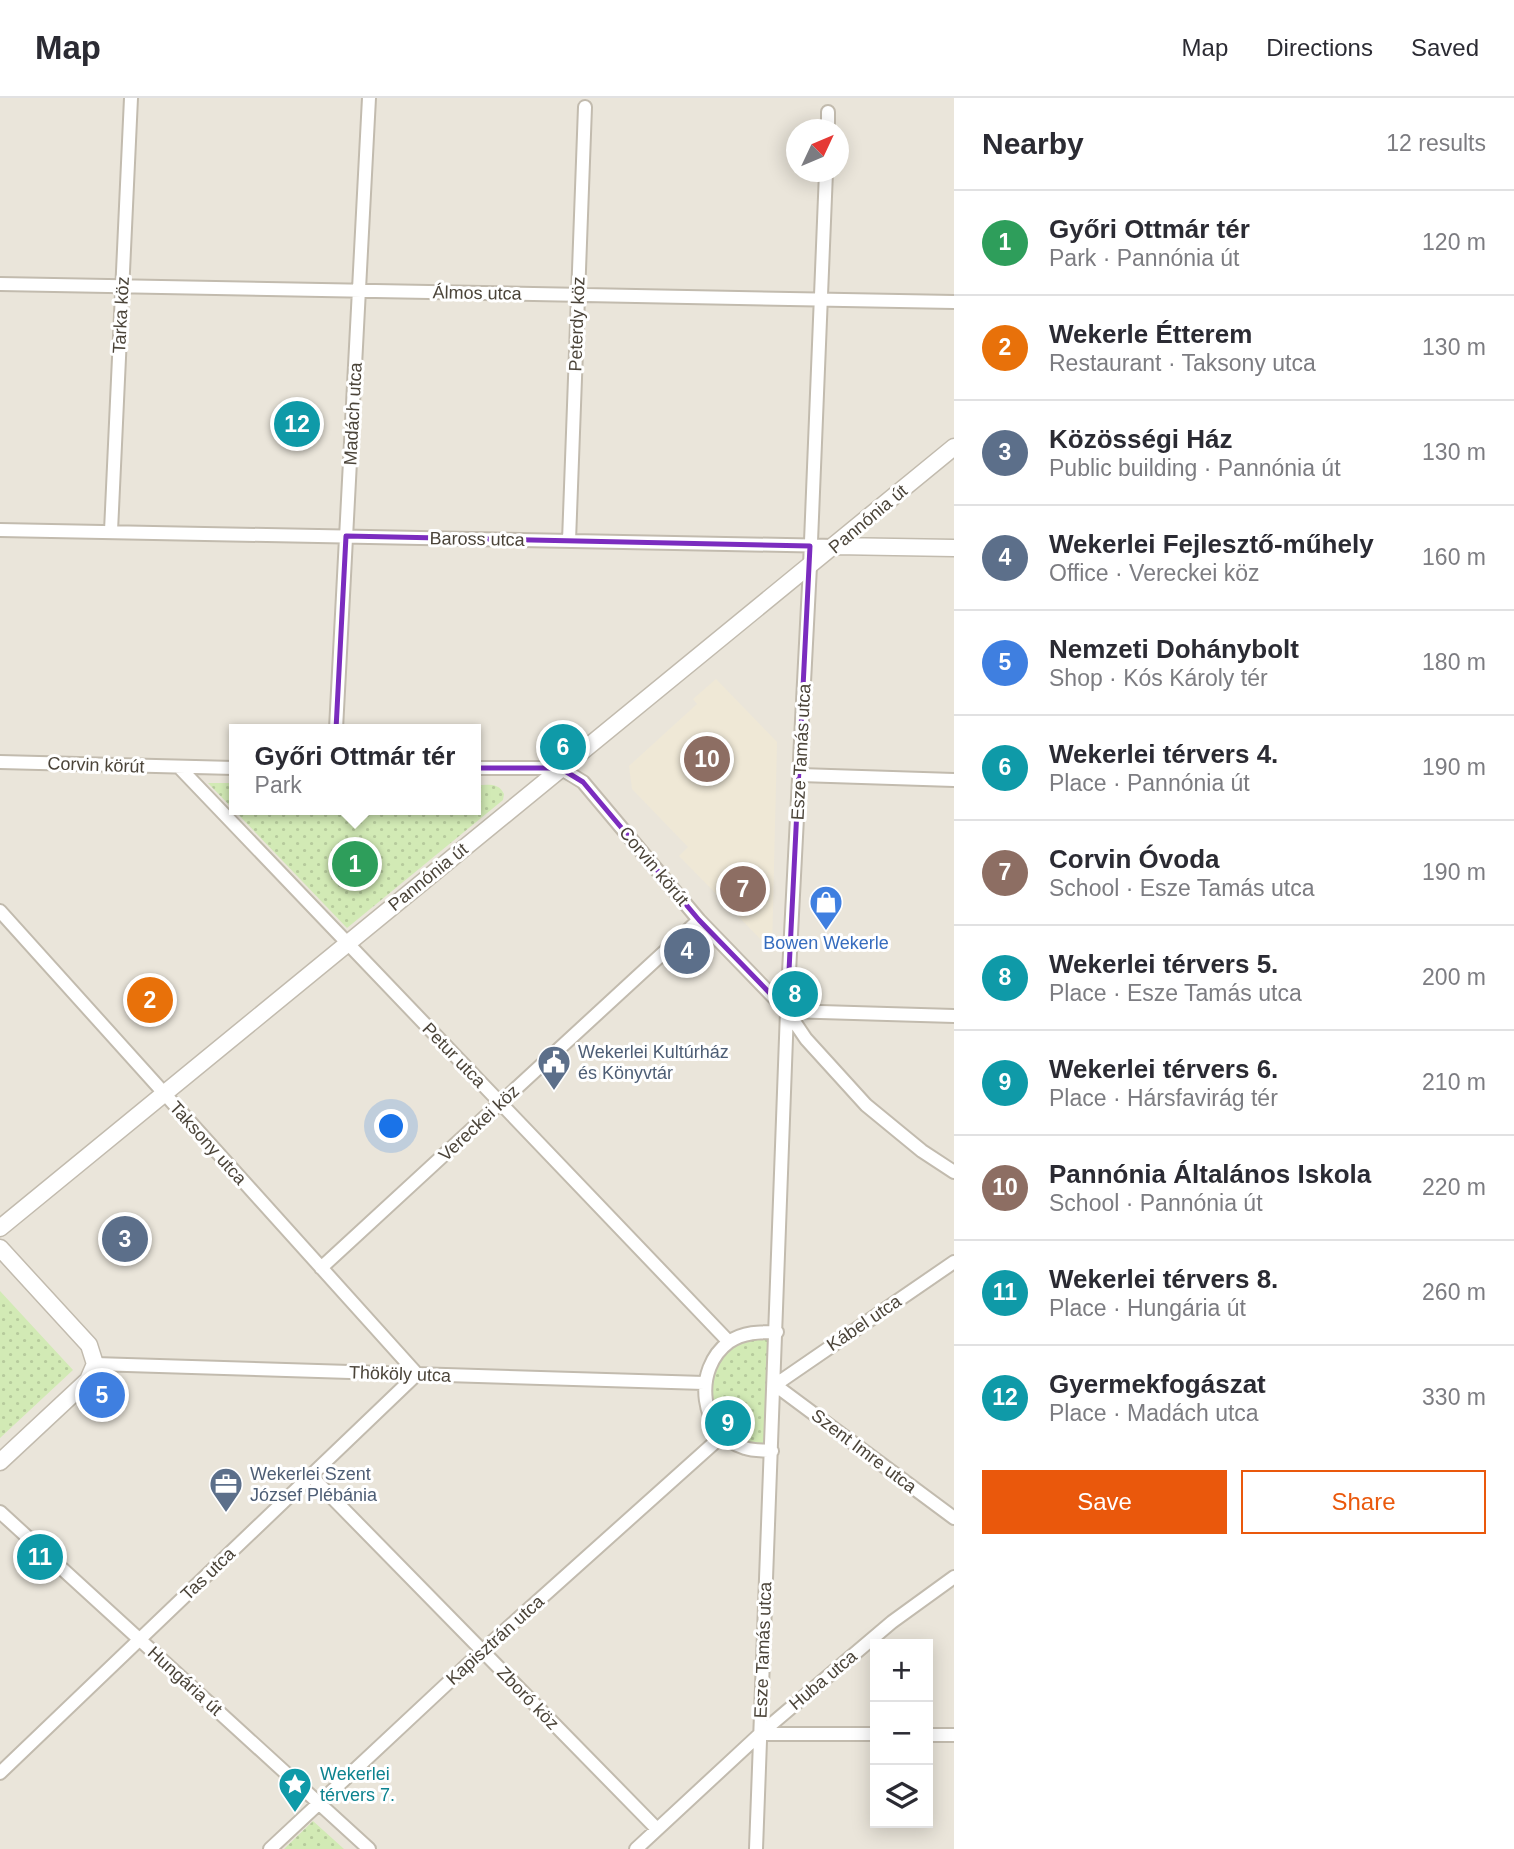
<!DOCTYPE html>
<meta charset="utf-8">
<style>
body{margin:0;font-family:Arial,sans-serif;background:#f2f2f3;color:#2b2b33}
.controls{position:absolute;right:21px;bottom:21px;display:grid;overflow:hidden;border-radius:0px;box-shadow:0 4px 18px #0003}
.controls button{width:63px;height:63px;display:grid;place-items:center;padding:0;border:0;border-bottom:2px solid #e1e1e2;background:#fff;color:#2b2b33;font:35px sans-serif}
.compass{position:absolute;left:786px;top:21px;width:63px;height:63px;border-radius:50%;background:#fff;box-shadow:0 4px 18px #0003;rotate:46deg}
.you{position:absolute;left:392px;top:1029px;width:24px;height:24px;margin:-18px;border:5px solid #fff;border-radius:50%;background:#1a73e8;box-shadow:0 0 0 10px #1a73e833}
.badge{display:grid;place-items:center;width:46px;height:46px;border-radius:50%;background:#ea580c;color:#fff;font-size:23px;font-weight:700}
.pin{position:absolute;translate:-50% -50%;border:4px solid #fff;box-shadow:0 2px 7px #0006}
.popup{position:absolute;left:229px;top:626px;width:252px;height:91px;box-sizing:border-box;display:grid;place-content:center;border-radius:0px;background:#fff;filter:drop-shadow(0 2px 5px #0005);font-size:23px;white-space:nowrap;color:#7c7c81}
.popup b{font-size:26px;color:#2b2b33}
.popup::after{content:'';position:absolute;left:50%;top:100%;margin-left:-14px;border:14px solid transparent;border-top-color:#fff}
.list{margin:0;padding:0;list-style:none}
h2{display:flex;justify-content:space-between;align-items:center;height:91px;margin:0;padding:0 28px;font-size:30px}
h2 small{font-size:23px;font-weight:400;color:#7c7c81}
.list li{display:grid;grid-template-columns:46px 1fr auto;gap:21px;align-items:center;box-sizing:border-box;height:105px;padding:0 28px;border-top:2px solid #e1e1e2}
.list b{display:block;font-size:26px;white-space:nowrap}
.list p{margin:0;font-size:23px;white-space:nowrap;color:#7c7c81}
.list em{font-size:23px;font-style:normal;color:#7c7c81}
.actions{display:flex;gap:14px;padding:21px 28px}
.actions a{flex:1;padding:16px 0;border:2px solid #ea580c;border-radius:0px;text-align:center;font-size:24px;color:#ea580c}
.actions .main{background:#ea580c;color:#fff}
.icon{flex:none;width:38px;height:38px;fill:none;stroke:currentColor;stroke-width:2;stroke-linecap:round;stroke-linejoin:round}
.map{position:relative;flex:none;width:954px;height:1751px;overflow:hidden}
header{display:flex;align-items:center;gap:42px;box-sizing:border-box;height:98px;padding:0 35px;background:#fff;border-bottom:2px solid #e1e1e2}
header strong{font-size:33px}
nav{display:flex;gap:38px;margin-inline-start:auto;font-size:24px}
main{display:flex}
aside{flex:1;background:#fff}
.map>svg:first-child{display:block}
</style>
<header>
<strong>Map</strong>
<nav><a>Map</a><a>Directions</a><a>Saved</a></nav>
</header>
<main>
<div class="map">
<svg width="954" height="1751" viewBox="0 0 954 1751">
<defs>
<pattern id="park-dots" width="8" height="8" patternUnits="userSpaceOnUse" patternTransform="scale(1.75)"><rect width="8" height="8" fill="#d2eab5"/><path d="M2 2h.1M6 6h.1" fill="none" stroke="#b6ca9c" stroke-width="1.8" stroke-linecap="round"/></pattern>
</defs>
<rect width="100%" height="100%" fill="#f6f3ec"/>
<path fill="#eae5da" fill-rule="evenodd" d="M0 0H954V1751H0ZM796 32H838V74H796ZM234 631H476V712H234ZM875 1546H928V1725H875Z"/>
<path fill="#efe8d6" d="M716 581 777 644 772 853 679 758 688 749 632 691 629 668 697 606 693 601Z"/>
<path fill="url(#park-dots)" d="M208 685H234V712H476V687C487 687 499 684 504 696L503 702 347 830Z
M0 1193 73 1272 0 1340Z
M777 1234 772 1353 744 1350 707 1313 712 1263 729 1244Z
M313 1723 344 1751H284Z"/>
<g fill="none" stroke-linecap="round" stroke-linejoin="round">
<defs>
<path id="minor" d="M828 32V14
M0 186 954 204
M0 432 835 448
M111 433 131 0
M569 443 585 9
M336 631 369 0
M0 664 234 670
M179 669 729 1244
M476 670H560L583 684 699 822 787 913 806 941 866 1007 922 1053 954 1074
M800 677 954 682
M0 813 417 1276
M787 913 954 918
M954 1164 775 1287 954 1420
M321 1170 699 822
M95 1266 704 1285
M772 1353C763 1352 753 1353 745 1350 699 1336 692 1271 729 1244 743 1234 760 1234 777 1234
M311 1378 657 1731
M0 1414 369 1751
M760 1636H875
M928 1637H954
M0 1675 417 1276
M270 1751 482 1553 723 1337
M636 1751 760 1636 892 1524 954 1479
M756 1751 787 913 810 468 826 74"/>
<path id="tertiary" d="M835 448 954 450
M0 1130 954 349
M0 1150 89 1247 95 1266 88 1282 0 1364"/>
</defs>
<use href="#minor" stroke="#c2bbae" stroke-width="16"/>
<use href="#tertiary" stroke="#c2bbae" stroke-width="19"/>
<use href="#minor" stroke="#fff" stroke-width="12"/>
<use href="#tertiary" stroke="#fff" stroke-width="16"/>
</g>
<path fill="none" stroke="#7b2cbf" stroke-width="5" stroke-linejoin="round" d="M346 438 810 448 787 913 699 822 583 684 560 670H334Z"/>
<defs>
<symbol id="shop-pin" viewBox="-11 -11 22 30"><path d="M0 17L-7.5 6A9.5 9.5 0 1 1 7.5 6Z" fill="#3f7fe0" stroke="#fff"/><path d="M-5-2.5h2.3a2.7 3.5 0 0 1 5.4 0H5L5.5 6h-11ZM-1.5-2.5h3a1.5 2.3 0 0 0-3 0Z" fill="#fff"/></symbol>
<symbol id="civic-pin" viewBox="-11 -11 22 30"><path d="M0 17L-7.5 6A9.5 9.5 0 1 1 7.5 6Z" fill="#5c6f8a" stroke="#fff"/><path d="M-.6-6.5H3V-4.5H.6V-3L4-1V1h2V6H-6V1h2V-1L-.6-3ZM-1.2 2.5V6h2.4V2.5Z" fill="#fff"/></symbol>
<symbol id="office-pin" viewBox="-11 -11 22 30"><path d="M0 17L-7.5 6A9.5 9.5 0 1 1 7.5 6Z" fill="#5c6f8a" stroke="#fff"/><path d="M-6-3h4V-5.5h4V-3h4V5H-6ZM-1-4.5V-3h2v-1.5ZM-6 0V1H6V0Z" fill="#fff"/></symbol>
<symbol id="sight-pin" viewBox="-11 -11 22 30"><path d="M0 17L-7.5 6A9.5 9.5 0 1 1 7.5 6Z" fill="#0f9aa8" stroke="#fff"/><path d="M0-6L1.8-2.2L6-1.7L2.9 1.2L3.7 5.4L0 3.3L-3.7 5.4L-2.9 1.2L-6-1.7L-1.8-2.2Z" fill="#fff"/></symbol>
</defs>
<g fill-rule="evenodd">
<use href="#shop-pin" x="807" y="785" width="38" height="52"/>
<use href="#civic-pin" x="535" y="945" width="38" height="52"/>
<use href="#office-pin" x="207" y="1367" width="38" height="52"/>
<use href="#sight-pin" x="276" y="1667" width="38" height="52"/>
</g>
<g text-anchor="middle" stroke-width="6" stroke-linejoin="round" paint-order="stroke">
<g font-size="18" fill="#4b4439" stroke="#fff">
<text transform="translate(477 195) rotate(1)" y="6">Álmos utca</text>
<text transform="translate(121 217) rotate(-87)" y="6">Tarka köz</text>
<text transform="translate(577 226) rotate(-88)" y="6">Peterdy köz</text>
<text transform="translate(353 316) rotate(-87)" y="6">Madách utca</text>
<text transform="translate(868 421) rotate(-40)" y="6">Pannónia út</text>
<text transform="translate(477 441) rotate(1)" y="6">Baross utca</text>
<text transform="translate(801 654) rotate(-87)" y="6">Esze Tamás utca</text>
<text transform="translate(96 667) rotate(2)" y="6">Corvin körút</text>
<text transform="translate(654 768) rotate(50)" y="6">Corvin körút</text>
<text transform="translate(428 779) rotate(-39)" y="6">Pannónia út</text>
<text transform="translate(454 957) rotate(46)" y="6">Petur utca</text>
<text transform="translate(479 1025) rotate(-43)" y="6">Vereckei köz</text>
<text transform="translate(208 1045) rotate(48)" y="6">Taksony utca</text>
<text transform="translate(864 1225) rotate(-34)" y="6">Kábel utca</text>
<text transform="translate(400 1276) rotate(2)" y="6">Thököly utca</text>
<text transform="translate(864 1353) rotate(37)" y="6">Szent Imre utca</text>
<text transform="translate(208 1476) rotate(-44)" y="6">Tas utca</text>
<text transform="translate(495 1542) rotate(-42)" y="6">Kapisztrán utca</text>
<text transform="translate(763 1552) rotate(-88)" y="6">Esze Tamás utca</text>
<text transform="translate(823 1582) rotate(-40)" y="6">Huba utca</text>
<text transform="translate(185 1583) rotate(42)" y="6">Hungária út</text>
<text transform="translate(528 1600) rotate(46)" y="6">Zboró köz</text>
</g>
<g font-size="18" fill="#366cbe" stroke="#fff">
<text x="826" y="851">Bowen Wekerle</text>
</g>
<g font-size="18" fill="#4e5e75" stroke="#fff" text-anchor="start">
<text x="578" y="960">Wekerlei Kultúrház<tspan x="578" dy="21">és Könyvtár</tspan></text>
<text x="250" y="1382">Wekerlei Szent<tspan x="250" dy="21">József Plébánia</tspan></text>
</g>
<g font-size="18" fill="#0d838f" stroke="#fff" text-anchor="start">
<text x="320" y="1682">Wekerlei<tspan x="320" dy="21">térvers 7.</tspan></text>
</g>
</g>
</svg>
<div class="controls">
<button>+</button>
<button>−</button>
<button><svg class="icon" aria-label="layers" viewBox="0 0 24 24"><path d="M12 4l9 5-9 5-9-5zM3 14l9 5 9-5"/></svg></button>
</div>
<svg class="compass" viewBox="-18 -18 36 36"><path d="M0-13l5 13h-10z" fill="#e53935"/><path d="M0 13l5-13h-10z" fill="#7c7c81"/></svg>
<div class="you"></div>
<div class="pin badge" style="left:355px;top:766px;background:#2e9e5b">1</div>
<div class="popup"><b>Győri Ottmár tér</b>Park</div>
<div class="pin badge" style="left:150px;top:902px;background:#e8710a">2</div>
<div class="pin badge" style="left:125px;top:1141px;background:#5c6f8a">3</div>
<div class="pin badge" style="left:687px;top:853px;background:#5c6f8a">4</div>
<div class="pin badge" style="left:102px;top:1297px;background:#3f7fe0">5</div>
<div class="pin badge" style="left:563px;top:649px;background:#0f9aa8">6</div>
<div class="pin badge" style="left:743px;top:791px;background:#8d6e63">7</div>
<div class="pin badge" style="left:795px;top:896px;background:#0f9aa8">8</div>
<div class="pin badge" style="left:728px;top:1325px;background:#0f9aa8">9</div>
<div class="pin badge" style="left:707px;top:661px;background:#8d6e63">10</div>
<div class="pin badge" style="left:40px;top:1459px;background:#0f9aa8">11</div>
<div class="pin badge" style="left:297px;top:326px;background:#0f9aa8">12</div>
</div>
<aside>
<h2>Nearby<small>12 results</small></h2>
<ul class="list">
<li><span class="badge" style="background:#2e9e5b">1</span><div><b>Győri Ottmár tér</b><p>Park · Pannónia út</p></div><em>120 m</em></li>
<li><span class="badge" style="background:#e8710a">2</span><div><b>Wekerle Étterem</b><p>Restaurant · Taksony utca</p></div><em>130 m</em></li>
<li><span class="badge" style="background:#5c6f8a">3</span><div><b>Közösségi Ház</b><p>Public building · Pannónia út</p></div><em>130 m</em></li>
<li><span class="badge" style="background:#5c6f8a">4</span><div><b>Wekerlei Fejlesztő-műhely</b><p>Office · Vereckei köz</p></div><em>160 m</em></li>
<li><span class="badge" style="background:#3f7fe0">5</span><div><b>Nemzeti Dohánybolt</b><p>Shop · Kós Károly tér</p></div><em>180 m</em></li>
<li><span class="badge" style="background:#0f9aa8">6</span><div><b>Wekerlei térvers 4.</b><p>Place · Pannónia út</p></div><em>190 m</em></li>
<li><span class="badge" style="background:#8d6e63">7</span><div><b>Corvin Óvoda</b><p>School · Esze Tamás utca</p></div><em>190 m</em></li>
<li><span class="badge" style="background:#0f9aa8">8</span><div><b>Wekerlei térvers 5.</b><p>Place · Esze Tamás utca</p></div><em>200 m</em></li>
<li><span class="badge" style="background:#0f9aa8">9</span><div><b>Wekerlei térvers 6.</b><p>Place · Hársfavirág tér</p></div><em>210 m</em></li>
<li><span class="badge" style="background:#8d6e63">10</span><div><b>Pannónia Általános Iskola</b><p>School · Pannónia út</p></div><em>220 m</em></li>
<li><span class="badge" style="background:#0f9aa8">11</span><div><b>Wekerlei térvers 8.</b><p>Place · Hungária út</p></div><em>260 m</em></li>
<li><span class="badge" style="background:#0f9aa8">12</span><div><b>Gyermekfogászat</b><p>Place · Madách utca</p></div><em>330 m</em></li>
</ul>
<div class="actions"><a class="main">Save</a><a>Share</a></div>
</aside>
</main>
